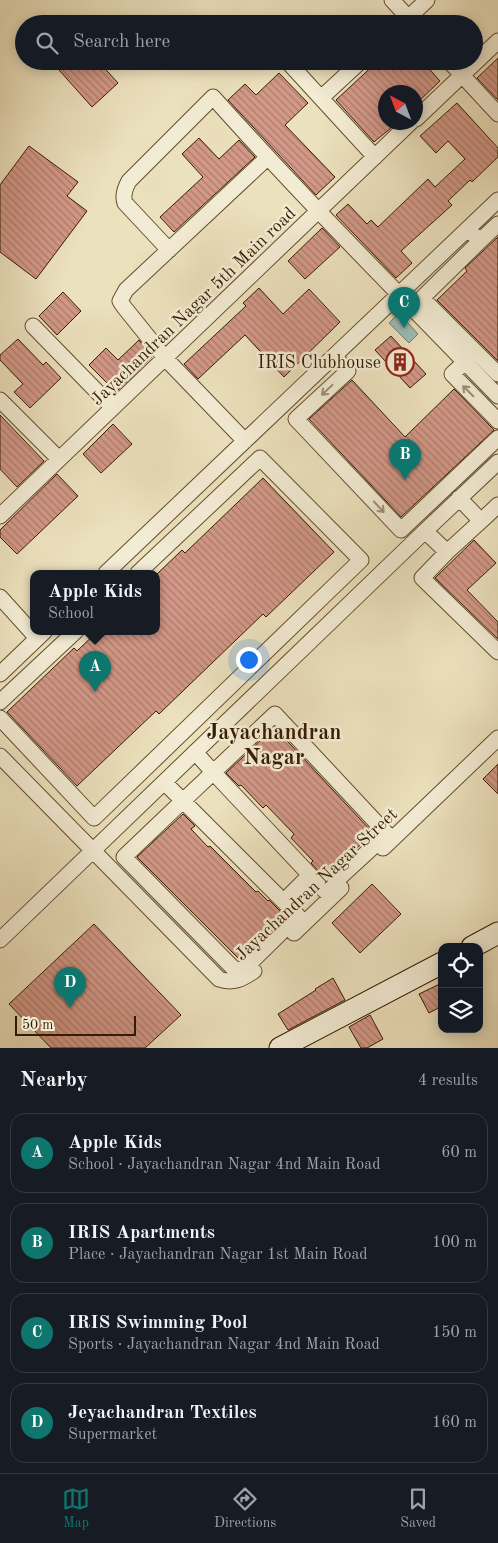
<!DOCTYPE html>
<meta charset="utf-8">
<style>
body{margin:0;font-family:"Old Standard TT",serif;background:#20242c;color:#f1f3f6}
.controls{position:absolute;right:15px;bottom:15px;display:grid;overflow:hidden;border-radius:10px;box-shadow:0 2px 12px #0003}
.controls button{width:45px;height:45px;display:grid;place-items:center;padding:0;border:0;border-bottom:1px solid #363941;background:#171b24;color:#f1f3f6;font:25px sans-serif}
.compass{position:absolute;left:378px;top:85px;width:45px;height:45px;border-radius:50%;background:#171b24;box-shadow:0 2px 12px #0003;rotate:319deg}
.scale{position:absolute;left:15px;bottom:12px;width:121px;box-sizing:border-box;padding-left:5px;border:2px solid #361c00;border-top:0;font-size:14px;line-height:18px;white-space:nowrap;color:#361c00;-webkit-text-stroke:4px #f3ecd4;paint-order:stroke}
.you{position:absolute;left:248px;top:659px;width:18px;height:18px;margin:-12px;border:4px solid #fff;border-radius:50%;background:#1a73e8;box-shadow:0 0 0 8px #1a73e833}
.badge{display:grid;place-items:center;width:32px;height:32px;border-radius:50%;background:#0f766e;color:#fff;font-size:16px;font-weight:700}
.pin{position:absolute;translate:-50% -41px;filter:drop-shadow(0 1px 2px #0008)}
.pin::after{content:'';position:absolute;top:26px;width:18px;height:15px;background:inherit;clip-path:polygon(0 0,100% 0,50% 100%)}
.popup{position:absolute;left:30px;top:570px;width:130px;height:65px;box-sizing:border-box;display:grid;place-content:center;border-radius:10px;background:#171b24;filter:drop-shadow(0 1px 4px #0005);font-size:16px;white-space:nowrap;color:#9ea1a6}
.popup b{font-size:19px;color:#f1f3f6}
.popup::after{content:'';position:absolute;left:50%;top:100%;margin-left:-10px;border:10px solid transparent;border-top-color:#171b24}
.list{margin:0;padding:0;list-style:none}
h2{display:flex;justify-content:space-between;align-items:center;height:65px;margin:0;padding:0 20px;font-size:21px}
h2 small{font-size:16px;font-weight:400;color:#9ea1a6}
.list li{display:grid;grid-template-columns:32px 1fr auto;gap:15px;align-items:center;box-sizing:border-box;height:80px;margin:0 10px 10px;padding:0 10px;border:1px solid #363941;border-radius:15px}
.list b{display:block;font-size:19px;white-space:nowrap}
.list p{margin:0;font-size:16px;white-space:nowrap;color:#9ea1a6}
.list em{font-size:16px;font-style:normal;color:#9ea1a6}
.icon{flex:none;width:28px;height:28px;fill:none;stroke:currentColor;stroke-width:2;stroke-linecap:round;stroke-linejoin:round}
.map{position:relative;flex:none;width:498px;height:1048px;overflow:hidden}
.search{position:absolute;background:#171b24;box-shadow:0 2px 12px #0003;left:15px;right:15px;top:15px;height:55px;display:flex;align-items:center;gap:12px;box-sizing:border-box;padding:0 18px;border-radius:28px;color:#9ea1a6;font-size:19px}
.sheet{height:425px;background:#171b24}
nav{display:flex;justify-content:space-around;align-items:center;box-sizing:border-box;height:70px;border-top:1px solid #363941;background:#171b24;font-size:14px;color:#9ea1a6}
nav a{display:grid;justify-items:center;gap:2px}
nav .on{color:#0f766e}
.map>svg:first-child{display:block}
</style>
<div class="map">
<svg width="498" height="1048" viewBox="0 0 498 1048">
<defs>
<pattern id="building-back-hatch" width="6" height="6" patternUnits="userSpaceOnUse" patternTransform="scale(1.25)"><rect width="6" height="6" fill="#d39888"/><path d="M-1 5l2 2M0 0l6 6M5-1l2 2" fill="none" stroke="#ac7b6d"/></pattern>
</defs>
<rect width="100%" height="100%" fill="#ece1bd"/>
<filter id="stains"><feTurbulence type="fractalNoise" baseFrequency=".004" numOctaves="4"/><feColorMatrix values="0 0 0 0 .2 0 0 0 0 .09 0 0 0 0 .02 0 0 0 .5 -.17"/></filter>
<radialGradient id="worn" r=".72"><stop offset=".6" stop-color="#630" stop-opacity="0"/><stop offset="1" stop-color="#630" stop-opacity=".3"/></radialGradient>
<path fill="#9bbcb9" stroke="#737c6f" d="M399 313 418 334 409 343 389 323Z"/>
<path fill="url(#building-back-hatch)" stroke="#361c00" d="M498 58V100L477 78Z
M51 61H98L118 83 92 107Z
M378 61H422L440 81 416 104V92H386V122H395L390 127 391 128 374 142 336 100Z
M279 73 308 103 285 125 335 177 316 195 228 100 245 84 256 95Z
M457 103 498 148V157L472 182 470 180 448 201 452 205 401 251 412 263 396 278 336 215 348 204 367 224 371 220 378 227 428 179 435 187 465 159 448 141 436 153 420 136Z
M199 138 219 159 239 140 255 157 174 232 160 217 203 177 182 154Z
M29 146 78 182 67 196 87 211 36 279 0 252V185Z
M322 228 340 247 305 279 288 261Z
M498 237V361L437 300 467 271 465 268Z
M259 288 283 314 309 289 340 322 284 377 245 335 198 379 184 364 246 306 243 303Z
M63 292 81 311 57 335 39 316Z
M391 336 426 374 410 388 375 350Z
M18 339 43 365 46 362 61 378 30 408 14 392 23 384 0 360V355Z
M139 340 152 357 116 392 89 365 106 348 118 360Z
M352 380 405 437 454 389 494 430 401 517 309 419Z
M0 415 44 461 17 487 0 469Z
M113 424 132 444 101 473 83 454Z
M57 474 78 496 17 554 0 537V530Z
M263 478 334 552 266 617 263 614 159 714 156 711 77 786 7 712 74 648 77 651 98 631H156V575L182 550 185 553Z
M474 540 496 563 467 590 498 622V639L435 578Z
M276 729 373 833 325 878 311 863 313 861 291 838 294 834 266 805 263 808 241 785 239 786 226 773 263 738 265 739Z
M498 764V794L483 779Z
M183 814 195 826 191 829 208 847 210 846 256 892 258 891 268 901 269 900 285 916 240 960 137 857Z
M372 884 401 914 360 953 332 923Z
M94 924 181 1015 145 1048H51L9 1004Z
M333 978 345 1000 288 1030 278 1014 316 990 315 989Z
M442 983V1006L429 1013 419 994Z
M370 1015 383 1039 367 1048H361L349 1027Z"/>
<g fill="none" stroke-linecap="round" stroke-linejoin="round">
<defs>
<path id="street" d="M392 0 414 24
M402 24 427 0
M287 61 375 157
M449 61 498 114
M321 98 361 61
M416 119 498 41
M474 235 480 241 498 224
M480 241 422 298 498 374
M169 250 125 203C122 195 125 188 129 181L213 97C305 200 402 297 498 396
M33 326 113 408
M334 356 348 371 296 419 401 530 498 438
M465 362 452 374 498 421
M0 400 59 459
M245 441 165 358 124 307 120 301 126 290 267 158
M0 516 411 122
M481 521 498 505
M425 531 447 552 481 521 459 498
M447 552 422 578 498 652
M106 573 498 200
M0 597 37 638
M0 674 45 631
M0 702 76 631
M0 718 94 818 361 560 260 458 138 573
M0 756 219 979C233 984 242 979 254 971
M164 782 298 916 244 969 237 970 232 967 124 857C174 809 225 761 275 714L387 834 325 891 213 772 195 752
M383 848 498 738
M284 901 310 875
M294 933 341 888
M0 940 425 531 498 462"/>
<path id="secondary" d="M472 947 498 933
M280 1048 442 963"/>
</defs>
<use href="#street" stroke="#644d2f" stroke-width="17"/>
<use href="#secondary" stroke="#361c00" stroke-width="23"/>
<use href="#street" stroke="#f3ecd4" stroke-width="15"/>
<use href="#secondary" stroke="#f3ecd4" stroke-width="21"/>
</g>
<defs><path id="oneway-shaft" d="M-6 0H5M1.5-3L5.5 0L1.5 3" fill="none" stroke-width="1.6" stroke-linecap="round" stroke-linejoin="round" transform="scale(1.25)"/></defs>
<g stroke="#9e8e75">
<use href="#oneway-shaft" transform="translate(327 390) rotate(137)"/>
<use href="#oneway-shaft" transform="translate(468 391) rotate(-135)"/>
<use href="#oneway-shaft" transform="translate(379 507) rotate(47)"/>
</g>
<defs>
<symbol id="building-ring" viewBox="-11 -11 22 22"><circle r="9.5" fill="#f3ecd4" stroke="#8f2418" stroke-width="1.5"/><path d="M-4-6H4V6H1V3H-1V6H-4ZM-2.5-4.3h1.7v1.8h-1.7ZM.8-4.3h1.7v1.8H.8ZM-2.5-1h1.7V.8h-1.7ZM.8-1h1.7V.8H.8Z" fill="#8f2418"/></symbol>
</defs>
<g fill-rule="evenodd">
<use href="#building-ring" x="384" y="346" width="32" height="32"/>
</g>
<g text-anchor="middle" stroke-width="5" stroke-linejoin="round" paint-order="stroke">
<g font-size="18" fill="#361c00" stroke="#f3ecd4">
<text transform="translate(193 306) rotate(-44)" y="6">Jayachandran Nagar 5th Main road</text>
<text transform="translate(316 884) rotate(-43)" y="6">Jayachandran Nagar Street</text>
</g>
<g font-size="18" fill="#361c00" stroke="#f3ecd4" text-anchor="end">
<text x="381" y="368">IRIS Clubhouse</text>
</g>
<g font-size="22" font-weight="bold" fill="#361c00" stroke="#f3ecd4">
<text x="274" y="739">Jayachandran<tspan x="274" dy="25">Nagar</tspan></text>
</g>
</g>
<rect width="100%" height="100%" filter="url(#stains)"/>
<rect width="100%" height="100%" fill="url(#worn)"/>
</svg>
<div class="controls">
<button><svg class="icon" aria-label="locate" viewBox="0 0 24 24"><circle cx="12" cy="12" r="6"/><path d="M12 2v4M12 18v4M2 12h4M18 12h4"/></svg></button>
<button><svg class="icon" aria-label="layers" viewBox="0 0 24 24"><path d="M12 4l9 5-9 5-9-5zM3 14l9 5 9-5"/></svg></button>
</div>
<svg class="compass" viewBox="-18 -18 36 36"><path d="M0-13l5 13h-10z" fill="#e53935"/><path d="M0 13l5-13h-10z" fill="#9ea1a6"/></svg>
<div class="scale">50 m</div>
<div class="you"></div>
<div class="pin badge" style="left:95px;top:692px">A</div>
<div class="popup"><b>Apple Kids</b>School</div>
<div class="pin badge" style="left:405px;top:480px">B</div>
<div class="pin badge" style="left:404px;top:328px">C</div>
<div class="pin badge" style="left:70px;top:1008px">D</div>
<div class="search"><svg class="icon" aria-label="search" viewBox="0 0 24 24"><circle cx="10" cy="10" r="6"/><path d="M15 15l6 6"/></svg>Search here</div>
</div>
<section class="sheet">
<h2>Nearby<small>4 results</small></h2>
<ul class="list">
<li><span class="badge">A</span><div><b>Apple Kids</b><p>School · Jayachandran Nagar 4nd Main Road</p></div><em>60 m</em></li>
<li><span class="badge">B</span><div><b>IRIS Apartments</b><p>Place · Jayachandran Nagar 1st Main Road</p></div><em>100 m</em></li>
<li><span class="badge">C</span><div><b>IRIS Swimming Pool</b><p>Sports · Jayachandran Nagar 4nd Main Road</p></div><em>150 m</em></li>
<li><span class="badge">D</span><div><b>Jeyachandran Textiles</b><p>Supermarket</p></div><em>160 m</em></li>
</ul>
</section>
<nav>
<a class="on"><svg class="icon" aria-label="map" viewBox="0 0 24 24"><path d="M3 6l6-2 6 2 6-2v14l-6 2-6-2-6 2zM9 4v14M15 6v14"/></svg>Map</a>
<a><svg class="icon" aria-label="directions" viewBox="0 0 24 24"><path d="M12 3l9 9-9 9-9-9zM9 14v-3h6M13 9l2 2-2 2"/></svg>Directions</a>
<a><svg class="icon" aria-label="saved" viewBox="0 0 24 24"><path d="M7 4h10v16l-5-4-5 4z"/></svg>Saved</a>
</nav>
